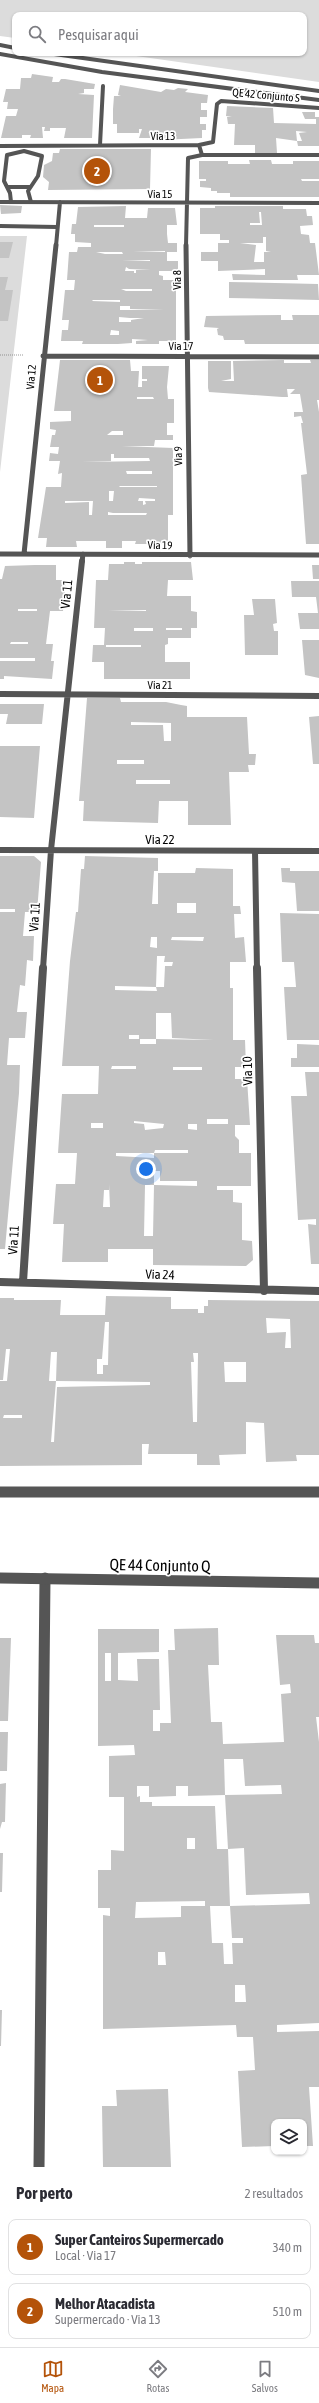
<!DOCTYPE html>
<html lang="pt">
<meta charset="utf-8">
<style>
body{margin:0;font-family:"Asap Condensed",sans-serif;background:#f7f7f7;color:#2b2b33}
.controls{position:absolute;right:12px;bottom:12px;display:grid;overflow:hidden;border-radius:8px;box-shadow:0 1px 3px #0004}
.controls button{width:36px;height:36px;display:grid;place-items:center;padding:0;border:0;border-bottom:1px solid #e1e1e2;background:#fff;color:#2b2b33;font:20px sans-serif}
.you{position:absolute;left:146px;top:1169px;width:14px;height:14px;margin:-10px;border:3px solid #fff;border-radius:50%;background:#1a73e8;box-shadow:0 0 0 6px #1a73e833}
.badge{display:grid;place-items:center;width:26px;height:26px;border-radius:50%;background:#b45309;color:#fff;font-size:13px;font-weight:700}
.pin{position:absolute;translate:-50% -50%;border:2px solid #fff;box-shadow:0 1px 4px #0006}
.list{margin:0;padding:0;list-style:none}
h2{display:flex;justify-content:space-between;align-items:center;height:52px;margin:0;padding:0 16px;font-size:17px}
h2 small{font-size:13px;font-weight:400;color:#7c7c81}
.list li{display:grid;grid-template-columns:26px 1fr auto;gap:12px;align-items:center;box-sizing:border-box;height:56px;margin:0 8px 8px;padding:0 8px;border:1px solid #e1e1e2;border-radius:8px}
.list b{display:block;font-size:15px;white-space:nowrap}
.list p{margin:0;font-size:13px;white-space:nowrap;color:#7c7c81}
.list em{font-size:13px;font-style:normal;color:#7c7c81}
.icon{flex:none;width:22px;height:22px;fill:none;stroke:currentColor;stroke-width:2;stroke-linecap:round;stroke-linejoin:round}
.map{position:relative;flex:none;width:319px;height:2167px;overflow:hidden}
.search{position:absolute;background:#fff;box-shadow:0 1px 3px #0004;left:12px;right:12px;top:12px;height:44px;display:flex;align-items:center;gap:10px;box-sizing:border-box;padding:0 14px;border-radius:8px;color:#7c7c81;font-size:15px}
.sheet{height:180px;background:#fff}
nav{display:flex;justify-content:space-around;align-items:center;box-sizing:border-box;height:56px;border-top:1px solid #e1e1e2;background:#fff;font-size:11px;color:#7c7c81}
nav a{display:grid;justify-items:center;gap:2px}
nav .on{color:#b45309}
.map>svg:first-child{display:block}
</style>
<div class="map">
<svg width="319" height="2167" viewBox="0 0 319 2167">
<rect width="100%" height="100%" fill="#fff"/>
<path fill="#dcdcdc" d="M0 0H319V82L115 53H304V15H15V38L0 36Z
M0 236H27L0 472Z"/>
<path fill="#c4c4c4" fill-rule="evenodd" d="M32 74 53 77 52 82H59L61 79H65L95 84 94 89H84V93L78 94 94 95 92 138H64L66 128H50V131H44L45 127H42L43 138H30L31 135H22V138H1L6 116H16L18 109H7L8 102H3L6 89H20L21 78H31Z
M120 85 161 92 166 89 174 90 178 88 188 89 185 92 208 95 207 103H201V110H207V117H200V124H206V130H202V138L160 140V138H139L142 129H139V133H117V124H113V109L114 96H121L118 95Z
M227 106 273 108 274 123 316 124V119H305L302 112H315V117H319V146H298L297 141H302L299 133 307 132 296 131 297 141 276 138 277 153H255V145H234L235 124H228L227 117H232L226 116Z
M60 149H151L150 189 48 190 49 182 43 177 44 165 52 161 53 153H59Z
M249 160H271L272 164H293V161H319V179H301L302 181H319V197H230V193H217V191H211V188L200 187V181H206V179H199V161H228V164H250Z
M0 205 22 206 21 213 1 214Z
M126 206 125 218H147L148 208H175L177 225H167V234L168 243H177V252H167V261H178V271H159V275L163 276V280H176V341H159V344H136V341L148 340 132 339V343L118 344H82L83 341H61L62 330H68L69 320H62L65 290H74L75 280H67L69 252H77L78 247H91V243L75 242V234H71L72 224H76L78 207ZM94 225H124V227H94ZM133 251H165V252ZM96 252H122L123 254H105ZM122 260H150V261ZM126 267 129 269 151 270H136V273H134V271H125ZM121 289H152V291H126ZM93 300H120V302L92 301ZM120 306H130V309L164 310H120ZM119 317 130 318H144L131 320V322H119ZM111 330 119 331V335H110Z
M215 206H283V209H306L307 216H312L313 225 300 226 301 234 309 235 310 243H315L319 275H297L298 280H233L232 274 265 275V269L218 271V261H201V252H218V243H229V240H220V234H200V208H215ZM259 212H261L262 225H250V223H260ZM263 237H266V251L271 252H264V262H254L256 245 240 243H263Z
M0 242H13L9 258H0Z
M0 277H8L5 290H13L8 321H0Z
M229 282 318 284 319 300 229 298Z
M281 315V320H293L292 315H319V344H245L244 340H224L223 336 218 335 217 329 219 328 204 327 206 316Z
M60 360H130L131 371H139L138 387H142V381H147V379H142V366H169L167 387 168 399H174V423H167V435H173V440H155L154 446H122L173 448V515H168V544H135L136 541H122V548H106V541H76L77 547H46L47 538H38L46 487H61L62 473 58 474 60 461H49L50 453 58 454 59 447H50L52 435H55L56 430 50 429V422L71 421V411H54ZM137 397H153L154 399H137ZM112 431H123V435H84H107ZM111 454H114V458H149L150 461 82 462 111 461ZM126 471H152V474H127ZM120 486H157V487H119ZM109 491H114L113 501H109ZM139 498 155 499V501H145L146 504 143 505V501H138ZM65 501H93L92 515H89V502L65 503ZM108 512 113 513H147L146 515H108Z
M284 360V363H311L310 360H319V400H317L319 412V544H306L301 475 307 474 301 423H303L301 416 294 417V412H303L300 394H290L295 389H287L288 397H282L209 392 208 388V361H231V379L221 381H234L233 361Z
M124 562H135V564H142V562H191L193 580H168L167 596H191V611L197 612V628H191V638H168V644L165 645V662H190V679H104V662H92L93 645H106V647H141V645H104L105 628H94L96 580H108L109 564H124ZM108 610H146V611ZM134 628H153V631H134ZM166 628H182V630H166Z
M35 565H56V580H66L63 611H50L46 644H53L51 661H54L52 679 4 676V679H0V661H35V658H0V579H2L5 566ZM18 609H37V611H18ZM11 642H28V644H10Z
M312 565H319V579H313Z
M291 581H319V629H300L298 613H318L316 597H292Z
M252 599H275L277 623 273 624 274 631H278V655H245L244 615H254Z
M302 640H319V678L305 675Z
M87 698H120L121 702H166L181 705 187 706V717H247L249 754H256L255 765H248L249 772H229L231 825H188V801H159L158 823 83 821 84 801H79ZM131 722 171 723V741H164L163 725H131ZM117 760H144V764H117ZM136 780H170V784H136Z
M0 704H44L42 724H6L8 714H0Z
M319 716V764H313L309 717Z
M0 746H40L34 818 0 817Z
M0 856H34L41 862 37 912H25L23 936H34L33 961 27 960 25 986 20 985 17 1012H27L25 1038H9L7 1065H20L19 1093 5 1249H0V912H15V909H0Z
M85 856 158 858V871H154L152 904H158V873H195L196 868 233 869V906H240L241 914H234L235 938 244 937 246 962H230V988H233V1040H245L246 1067H235V1079H247L250 1125H235V1136L239 1140V1153H251V1186H210H217V1190H233V1202L242 1203V1240L252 1241 253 1260 246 1266 153 1265V1249H108V1262H62L64 1224H53L56 1184H75L77 1153H58L62 1094H98L99 1066H62L70 961 76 912H78L81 869H84ZM177 903H196V913H177ZM151 937H157V948L150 947ZM172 937H204L203 941 171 940ZM157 956H165L164 962H173L172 966H165L164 987H156ZM115 986 156 987 157 991 115 990ZM156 1013H171L172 1038 214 1040 156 1039V1044H140V1039H129V1035H139V1039H156ZM112 1066H136V1069H111ZM173 1067H202V1070H173ZM207 1119H228V1124H207ZM134 1121 164 1124 163 1128 145 1130 144 1124 134 1123ZM91 1123H103V1128H91ZM188 1124H197V1130L188 1129ZM155 1150H188V1153H154ZM116 1153H154V1158L116 1156ZM154 1171H160V1181H197V1186L154 1185ZM109 1184 110 1207H103L104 1190H109ZM145 1185H154L153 1236H144Z
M281 868H290V871H319V911H297L295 883 282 882Z
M280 913 319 914V1040H287L284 987H296L294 962H282Z
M297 1044 319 1045V1067H291V1058H297Z
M305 1072H319V1264H311L308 1224 316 1225V1219L298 1220 291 1096H307Z
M106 1296 171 1297V1309H198V1313H204V1306H208V1300L319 1301V1455H296L297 1461 266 1462 264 1423 246 1422V1454L219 1455 220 1465H197V1454H148L149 1444H142V1465L0 1466V1381H7L10 1349H6L3 1380H0V1298H14V1300H61L60 1315H105ZM266 1318 290 1319 291 1348H285L286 1332 267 1333ZM105 1322H109L108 1365H103V1374H97V1359H102ZM51 1352H57L56 1381 150 1382V1385L57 1387 54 1442H51L56 1381H49ZM193 1353H198V1355L197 1422H193L191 1362H194ZM224 1362H246V1382H225ZM4 1415H22V1418H3Z
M218 1628 219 1665H208L211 1722H222L223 1744 284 1742 281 1694 291 1693 290 1684 280 1685 276 1635H314L315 1643H319V1717H316L319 1742V2023L277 2025V2032L319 2031V2087H309L313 2146H304V2122H274V2146L242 2147 238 2071 255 2070 253 2037H237L236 2025 103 2029V1915L110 1916V1908H98V1870H111V1850L124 1851V1797H109V1756L135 1755 134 1745 98 1746V1629H159V1652L118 1653V1680L138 1681 137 1659H159L160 1710H153V1731H160V1723H171L168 1650H175L174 1629ZM105 1653H111V1681H105ZM224 1759H243L245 1786 281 1785 282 1794 225 1795 228 1849 244 1848 246 1895 309 1893 310 1904 230 1906 232 1938H243V1943H232L233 1964H224L223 1943H212L210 1906H230L228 1849H217L215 1806H152V1802H140V1796L137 1797V1786H149V1797L176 1796V1786H188V1796L225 1795ZM187 1838H195V1849H187ZM205 1901V1906H181V1917L135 1918 136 1902ZM158 1952H165L166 1965H158ZM235 1985H245L246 2002H235Z
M0 1638H11L8 1721H0Z
M0 1732H8L7 1771H0Z
M6 1783 5 1822H2L0 1829V1784Z
M0 1853H3L2 1892H0Z
M0 2010H2L1 2046H0Z
M168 2089 171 2167H103L102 2106H117L116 2090Z"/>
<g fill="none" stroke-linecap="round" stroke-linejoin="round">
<path stroke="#777" stroke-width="1.5" stroke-dasharray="0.5 1.5" stroke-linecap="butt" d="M0 355H23"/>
<path stroke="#555" stroke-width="4" d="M7 187H30
M11 202 10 193 4 181 7 155 24 151 42 156 38 176 28 191 31 202"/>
<path stroke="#555" stroke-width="4" d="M100 145 103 86
M199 145 213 142 217 104 221 101 319 108
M0 146 199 145 202 155H319
M0 202 319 203
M0 226 57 227
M56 246 60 202
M186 246 188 158 202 155"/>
<path stroke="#555" stroke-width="5" d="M186 245 190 556
M43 356 319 357
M0 554 319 555
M24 554 56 245
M82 562 83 554"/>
<path stroke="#555" stroke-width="6" d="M0 694 319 696
M0 850 319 851
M255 851 257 969
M43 969 51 850 82 561"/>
<path stroke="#555" stroke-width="8" d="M257 968 264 1291
M0 1282 319 1291
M23 1282 43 968"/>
<path stroke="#555" stroke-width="11" d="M39 2167 45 1578"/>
<path stroke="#555" stroke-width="4" d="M0 45 15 48
M47 53 319 91
M0 54 102 72 319 100"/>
<path stroke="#555" stroke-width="8" d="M0 1492H319"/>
<path stroke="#555" stroke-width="11" d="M0 1492H319
M0 1578 319 1583"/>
</g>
<g text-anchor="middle" stroke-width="3.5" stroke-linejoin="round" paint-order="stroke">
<g font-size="11" fill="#000" stroke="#fff">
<text transform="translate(266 95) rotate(5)" y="4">QE 42 Conjunto S</text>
<text x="163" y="140">Via 13</text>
<text x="160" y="198">Via 15</text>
<text transform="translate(177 280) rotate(-90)" y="4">Via 8</text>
<text x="181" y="350">Via 17</text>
<text transform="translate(31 377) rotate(-85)" y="4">Via 12</text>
<text transform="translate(178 456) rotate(-91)" y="4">Via 9</text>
<text transform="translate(160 545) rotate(1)" y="4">Via 19</text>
<text x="160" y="689">Via 21</text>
</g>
<g font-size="13" fill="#000" stroke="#fff">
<text transform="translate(66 594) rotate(-84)" y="5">Via 11</text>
<text x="160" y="844">Via 22</text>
<text transform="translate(34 917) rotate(-86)" y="5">Via 11</text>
<text transform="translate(247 1071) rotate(-91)" y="5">Via 10</text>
<text transform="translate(13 1240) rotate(-86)" y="5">Via 11</text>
<text transform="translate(160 1274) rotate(2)" y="5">Via 24</text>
</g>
<g font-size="16" fill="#000" stroke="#fff">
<text transform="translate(160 1565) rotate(1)" y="6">QE 44 Conjunto Q</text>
</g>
</g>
</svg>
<div class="controls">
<button><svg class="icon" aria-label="layers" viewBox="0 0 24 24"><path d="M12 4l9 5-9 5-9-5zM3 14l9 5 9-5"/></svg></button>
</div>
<div class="you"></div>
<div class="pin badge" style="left:100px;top:380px">1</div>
<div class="pin badge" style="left:97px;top:171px">2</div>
<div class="search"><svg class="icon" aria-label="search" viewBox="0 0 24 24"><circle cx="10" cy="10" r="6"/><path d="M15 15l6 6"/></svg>Pesquisar aqui</div>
</div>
<section class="sheet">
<h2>Por perto<small>2 resultados</small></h2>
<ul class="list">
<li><span class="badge">1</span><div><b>Super Canteiros Supermercado</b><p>Local · Via 17</p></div><em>340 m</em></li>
<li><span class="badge">2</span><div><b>Melhor Atacadista</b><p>Supermercado · Via 13</p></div><em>510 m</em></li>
</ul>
</section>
<nav>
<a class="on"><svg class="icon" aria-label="map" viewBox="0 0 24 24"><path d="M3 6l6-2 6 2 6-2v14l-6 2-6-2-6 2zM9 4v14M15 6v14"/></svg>Mapa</a>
<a><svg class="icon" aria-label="directions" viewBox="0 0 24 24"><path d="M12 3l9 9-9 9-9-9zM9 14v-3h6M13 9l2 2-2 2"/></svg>Rotas</a>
<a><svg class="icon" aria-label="saved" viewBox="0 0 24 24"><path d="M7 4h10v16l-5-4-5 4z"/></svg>Salvos</a>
</nav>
